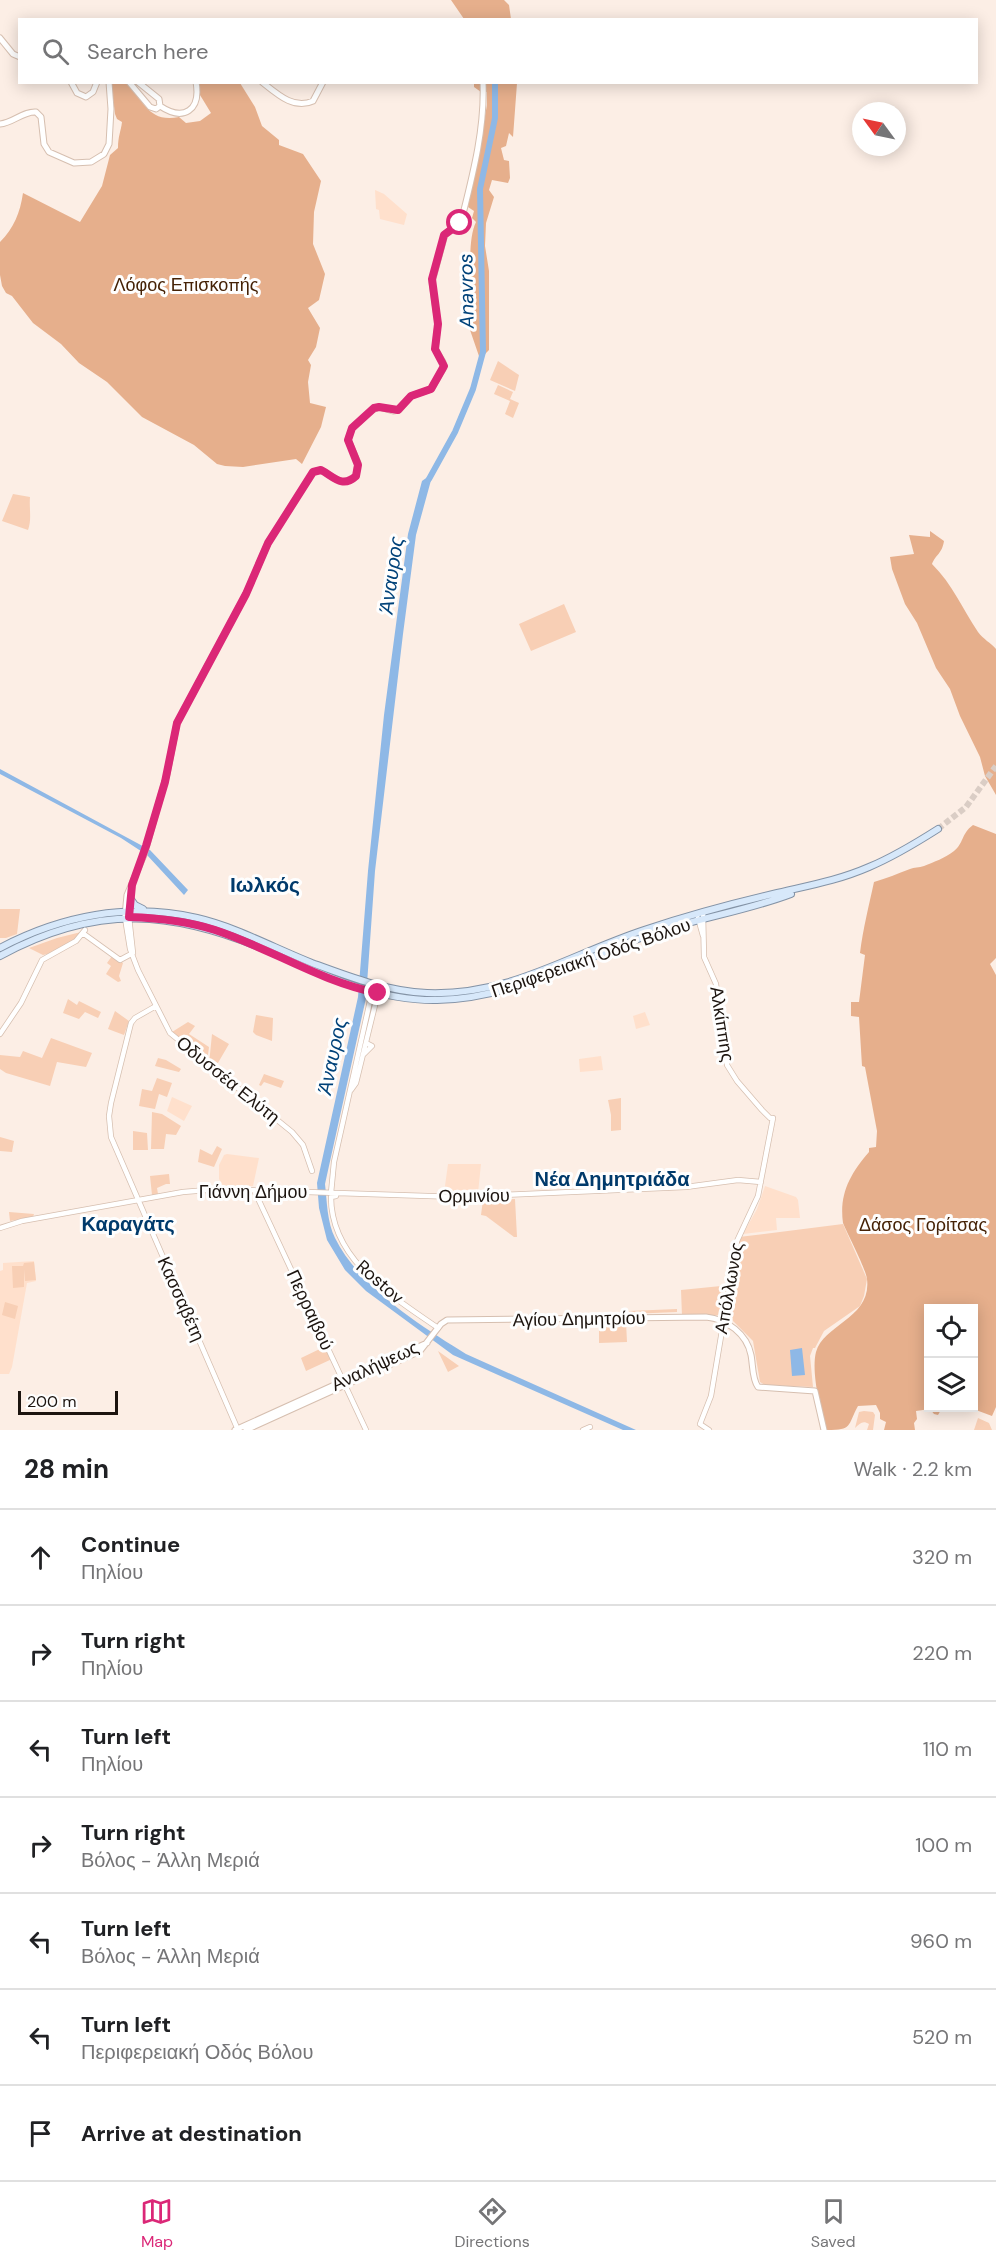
<!DOCTYPE html>
<meta charset="utf-8">
<style>
body{margin:0;font-family:"DM Sans",sans-serif;background:#f2f2f2;color:#202124}
.controls{position:absolute;right:18px;bottom:18px;display:grid;overflow:hidden;border-radius:0px;box-shadow:0 3px 15px #0003}
.controls button{width:54px;height:54px;display:grid;place-items:center;padding:0;border:0;border-bottom:2px solid #e0e0e0;background:#fff;color:#202124;font:30px sans-serif}
.compass{position:absolute;left:852px;top:102px;width:54px;height:54px;border-radius:50%;background:#fff;box-shadow:0 3px 15px #0003;rotate:303deg}
.scale{position:absolute;left:18px;bottom:15px;width:100px;box-sizing:border-box;padding-left:6px;border:3px solid #1c140f;border-top:0;font-size:16px;line-height:21px;white-space:nowrap;color:#1c140f;-webkit-text-stroke:4px #fefefe;paint-order:stroke}
.stop{position:absolute;width:18px;height:18px;margin:-14px;border:4px solid #db2777;border-radius:50%;background:#fff}
.stop.end{background:#db2777;border-color:#fff;box-shadow:0 2px 6px #0008}
.list{margin:0;padding:0;list-style:none}
h2{display:flex;justify-content:space-between;align-items:center;height:78px;margin:0;padding:0 24px;font-size:26px}
h2 small{font-size:20px;font-weight:400;color:#757577}
.list li{display:grid;grid-template-columns:39px 1fr auto;gap:18px;align-items:center;box-sizing:border-box;height:96px;padding:0 24px;border-top:2px solid #e0e0e0}
.list b{display:block;font-size:22px;white-space:nowrap}
.list p{margin:0;font-size:20px;white-space:nowrap;color:#757577}
.list em{font-size:20px;font-style:normal;color:#757577}
.icon{flex:none;width:33px;height:33px;fill:none;stroke:currentColor;stroke-width:2;stroke-linecap:round;stroke-linejoin:round}
.map{position:relative;flex:none;width:996px;height:1430px;overflow:hidden}
.search{position:absolute;background:#fff;box-shadow:0 3px 15px #0003;left:18px;right:18px;top:18px;height:66px;display:flex;align-items:center;gap:15px;box-sizing:border-box;padding:0 21px;border-radius:0px;color:#757577;font-size:22px}
.sheet{height:750px;background:#fff}
nav{display:flex;justify-content:space-around;align-items:center;box-sizing:border-box;height:84px;border-top:2px solid #e0e0e0;background:#fff;font-size:16px;color:#757577}
nav a{display:grid;justify-items:center;gap:3px}
nav .on{color:#db2777}
.map>svg:first-child{display:block}
</style>
<div class="map">
<svg width="996" height="1430" viewBox="0 0 996 1430">
<rect width="100%" height="100%" fill="#fceee5"/>
<path fill="#ffe0cc" d="M375 190 384 194 407 214 404 225 380 219 379 210 376 209Z
M645 1012 650 1025 636 1029 633 1016Z
M601 1056 603 1070 580 1072 579 1059Z
M172 1097 192 1106 184 1121 167 1111Z
M227 1154 259 1158 253 1186H223L219 1179V1165L224 1155Z
M448 1164H481L478 1193H444Z
M765 1186 796 1197 798 1200 800 1218H776L777 1230 743 1234 757 1209Z
M34 1261 36 1281 27 1283 12 1367 9 1374H0V1271L3 1270V1263Z"/>
<path fill="#f8cfb5" d="M498 361 519 375 515 391 490 380Z
M498 385 513 392 510 399 519 403 513 418 505 414 510 401 494 394Z
M13 494 30 497C29 509 32 519 28 530L2 521Z
M564 604 576 632 531 651 519 624Z
M0 909H20L17 934 6 938H0Z
M81 932C72 944 57 952 43 955L29 948 57 938Z
M112 956 123 963 119 976 121 981 118 982 106 974 111 966 107 963Z
M68 999 77 1005 79 1001 101 1012 98 1018 85 1012 79 1019 63 1013Z
M115 1011 129 1021 124 1035 108 1029Z
M256 1015 273 1018 272 1041 256 1035 253 1032Z
M188 1022 195 1026 189 1034 209 1047 207 1062 172 1032Z
M212 1034 229 1044 215 1068 209 1064Z
M51 1038 92 1053 86 1067 57 1062 50 1086 6 1073 0 1069V1055L20 1057 23 1051 42 1058Z
M158 1058 166 1060 181 1069 179 1072 155 1066Z
M264 1074 284 1081 281 1088 264 1082 261 1086 259 1085Z
M157 1078 172 1083 167 1097 159 1094 155 1109 139 1106 142 1089 152 1091Z
M621 1098V1130L611 1131V1115L608 1100Z
M152 1112 162 1114 181 1126 176 1135 166 1134 164 1149H151Z
M133 1131 147 1133 148 1150H133Z
M0 1137 14 1141 12 1152 0 1151Z
M217 1146 222 1149 214 1167 198 1162 200 1149 212 1155Z
M169 1174 170 1184H166L157 1188 158 1194 152 1195 150 1176Z
M515 1199 517 1237H514L486 1216 481 1215 483 1200Z
M9 1212 34 1214 33 1217 10 1221Z
M843 1224 867 1279 864 1296 860 1306 824 1331 815 1348H813L810 1356 813 1387 765 1385 760 1382 753 1341 727 1315 682 1316 681 1290 731 1285 739 1237Z
M34 1262 36 1280 25 1281 24 1269V1287L13 1288 12 1266H23L24 1263Z
M5 1302 18 1306 15 1319 2 1315Z
M677 1309V1312L629 1314V1311Z
M599 1322H626L627 1342 599 1343Z
M326 1346 332 1359 306 1371 301 1358Z
M438 1351 459 1366 448 1372Z
M864 1411 873 1412 875 1415 873 1430H867L869 1424C863 1420 860 1423 855 1428L859 1412Z
M978 1418 989 1423 992 1430H974Z"/>
<path fill="#e6af8c" d="M451 0H504L509 5 511 19H464Z
M111 83H126C145 101 148 123 179 117L186 123 200 121 211 113 200 95 199 83H240L255 107 262 126 279 140V145L303 154 321 181 314 212 313 244 325 274 319 300 308 308 320 328 316 347 308 360 311 365 308 382 310 403 326 407 321 427 302 464 296 459 243 467 225 466 217 464 194 445 142 417 107 382 79 363 61 344 33 323 12 296 6 293 2 286 0 275V242C14 228 20 213 23 193L80 222 102 186 110 155 118 148C118 136 121 131 122 122L117 119 115 114Z
M474 83H517L513 137 509 133 506 146 501 148 504 160 509 161 510 178 508 183 492 180 489 190 494 197 486 223 485 246 489 271V350L480 359 470 330V323L475 321C473 295 465 245 476 222L472 218 474 211 468 207 487 105V92H481L474 87Z
M930 531 944 541C942 554 936 554 932 564 953 585 962 608 978 632 983 639 991 643 996 649V795L985 776 980 757 960 716 950 689 936 668 917 623 905 604 892 569 890 557 914 554 909 535 930 537Z
M973 825 996 834V958L990 964 996 975V1407L992 1416 976 1410 974 1404V1308H928V1408H942L938 1415 934 1414 930 1409 916 1411 917 1419 914 1423 915 1430H884L886 1422 880 1419V1413L876 1405 858 1406C847 1426 853 1430 827 1430 820 1411 811 1371 816 1352 824 1324 872 1318 867 1279 866 1269 848 1235 843 1223 839 1194 850 1174 869 1152V1148L876 1147 877 1131 865 1067 862 1066 859 1017 851 1016V1002H859L865 955 860 953C863 929 869 905 874 882 887 878 897 874 910 869 914 867 919 868 924 866 934 862 945 858 954 851 964 843 961 834 973 825Z"/>
<path fill="#8eb8e6" d="M433 473 416 535 403 634 375 871 366 998 325 1184C327 1201 327 1222 335 1238 359 1287 421 1326 466 1354L636 1430H623L453 1355 366 1291 345 1270 327 1240 319 1208 317 1183 358 997 368 871 384 715 408 534 422 481Z
M0 769 150 850 188 890 184 895 147 855 121 838 0 774Z
M802 1348 805 1375 792 1376 790 1350Z"/>
<g fill="none" stroke-linecap="round" stroke-linejoin="round">
<path stroke="#8eb8e6" stroke-width="6" d="M429 479 455 432 473 389 483 352 480 189 495 118V82"/>
<path stroke="#dacdc5" stroke-width="6" stroke-dasharray="6 3" stroke-linecap="butt" d="M938 829 966 807 996 766"/>
<defs>
<path id="tertiary" d="M703 913 704 957 716 984 727 1065 737 1081 762 1110 770 1118H773L758 1196 737 1241 711 1396 700 1424 709 1430
M129 917 133 953
M125 918 130 949 138 970 170 1033 292 1132 303 1145 312 1171
M698 918 703 936
M84 934 120 960 133 953
M156 1006 135 1018 131 1023 111 1103 109 1116 111 1137 238 1430
M0 1034 21 1003 42 960 76 941 85 930
M364 1054 372 1046 366 1043
M351 1090 356 1083 378 993
M254 1190 366 1430
M331 1193 334 1162 372 992
M336 1196 331 1197C331 1260 392 1296 438 1328
M0 1228 22 1221 183 1192 220 1189 458 1197 686 1187 738 1180 761 1182
M583 1430 590 1427"/>
<path id="secondary" d="M0 38 13 54 20 57
M71 82 77 93 86 97 93 92 97 82
M129 82 150 107 156 109 160 106
M138 82 159 99 160 106C184 122 201 110 196 82
M262 82C277 94 294 110 313 101L323 82
M0 124C13 123 23 111 36 112L41 117 44 144 49 152 74 163 91 162 104 154 109 144 111 109 109 82
M125 916 127 895 144 855 167 774 177 723 246 594 268 543 313 472 321 470C333 476 342 489 356 476L358 463 348 440 352 428 372 410 379 407 393 411 399 410 411 396 431 389 443 369V362L435 349 438 324 432 282 445 234 457 226 462 218C473 174 485 128 483 82
M235 1430 427 1343
M246 1430 420 1351 441 1324 447 1320 706 1317C727 1319 747 1334 751 1355 753 1365 752 1379 758 1387L815 1391 824 1430"/>
<path id="primary" d="M130 898 135 905 143 909
M0 948C60 916 129 902 197 918 236 927 274 948 312 963 350 977 386 991 427 993 510 996 568 955 644 930 686 916 730 904 773 894 806 886 837 881 869 867 893 857 916 843 938 829
M0 956C97 903 175 910 273 953 325 976 379 1001 437 1000 514 999 581 958 652 934 698 918 746 911 791 894"/>
</defs>
<use href="#tertiary" stroke="#d6bfb0" stroke-width="6"/>
<use href="#secondary" stroke="#d6bfb0" stroke-width="7"/>
<use href="#primary" stroke="#8493a6" stroke-width="8"/>
<use href="#tertiary" stroke="#fff" stroke-width="4.5"/>
<use href="#secondary" stroke="#fff" stroke-width="5"/>
<use href="#primary" stroke="#d7e8fa" stroke-width="6"/>
</g>
<g fill="none" stroke-linecap="round" stroke-linejoin="round">
<path stroke="#db2777" stroke-width="8" d="M378 993C321 982 270 948 215 930 187 921 158 918 129 917L132 885 146 846 165 782 177 723 246 594 268 543 313 472 321 470C333 476 342 489 356 476L358 465 348 440 352 428 374 408 379 407 398 410 411 396 431 389 444 366 435 349 438 324 432 279 444 235 460 223"/>
</g>
<g text-anchor="middle" stroke-width="6" stroke-linejoin="round" paint-order="stroke">
<g font-size="18" fill="#452206" stroke="#fefefe">
<text x="186" y="291">Λόφος Επισκοπής</text>
<text x="923" y="1231">Δάσος Γορίτσας</text>
</g>
<g font-size="18" fill="#1c140f" stroke="#fefefe">
<text transform="translate(591 958) rotate(-19)" y="6">Περιφερειακή Οδός Βόλου</text>
<text transform="translate(722 1024) rotate(81)" y="6">Αλκίππης</text>
<text transform="translate(228 1080) rotate(39)" y="6">Οδυσσέα Ελύτη</text>
<text x="253" y="1198">Γιάννη Δήμου</text>
<text transform="translate(474 1196) rotate(-1)" y="6">Ορμινίου</text>
<text transform="translate(380 1282) rotate(41)" y="6">Rostov</text>
<text transform="translate(729 1288) rotate(-80)" y="6">Απόλλωνος</text>
<text transform="translate(181 1299) rotate(66)" y="6">Κασσαβέτη</text>
<text transform="translate(310 1310) rotate(65)" y="6">Περραιβού</text>
<text transform="translate(579 1319) rotate(-1)" y="6">Αγίου Δημητρίου</text>
<text transform="translate(375 1366) rotate(-25)" y="6">Αναλήψεως</text>
</g>
<g font-size="20" font-style="italic" fill="#004279" stroke="#fefefe">
<text transform="translate(466 291) rotate(-91)" y="7">Anavros</text>
<text transform="translate(391 575) rotate(-82)" y="7">Άναυρος</text>
<text transform="translate(332 1056) rotate(-78)" y="7">Άναυρος</text>
</g>
<g font-size="20" font-weight="bold" fill="#003a6b" stroke="#fefefe">
<text x="612" y="1186">Νέα Δημητριάδα</text>
<text x="128" y="1231">Καραγάτς</text>
</g>
<g font-size="21" font-weight="bold" fill="#003a6b" stroke="#fefefe">
<text x="265" y="892">Ιωλκός</text>
</g>
</g>
</svg>
<div class="controls">
<button><svg class="icon" aria-label="locate" viewBox="0 0 24 24"><circle cx="12" cy="12" r="6"/><path d="M12 2v4M12 18v4M2 12h4M18 12h4"/></svg></button>
<button><svg class="icon" aria-label="layers" viewBox="0 0 24 24"><path d="M12 4l9 5-9 5-9-5zM3 14l9 5 9-5"/></svg></button>
</div>
<svg class="compass" viewBox="-18 -18 36 36"><path d="M0-13l5 13h-10z" fill="#e53935"/><path d="M0 13l5-13h-10z" fill="#757577"/></svg>
<div class="scale">200 m</div>
<div class="stop" style="left:460px;top:223px"></div>
<div class="stop end" style="left:378px;top:993px"></div>
<div class="search"><svg class="icon" aria-label="search" viewBox="0 0 24 24"><circle cx="10" cy="10" r="6"/><path d="M15 15l6 6"/></svg>Search here</div>
</div>
<section class="sheet">
<h2>28 min<small>Walk · 2.2 km</small></h2>
<ul class="list">
<li><svg class="icon" aria-label="ahead" viewBox="0 0 24 24"><path d="M12 20V5M6 11l6-6 6 6"/></svg><div><b>Continue</b><p>Πηλίου</p></div><em>320 m</em></li>
<li><svg class="icon" aria-label="right" viewBox="0 0 24 24"><path d="M7 20v-9h11M14 6l5 5-5 5"/></svg><div><b>Turn right</b><p>Πηλίου</p></div><em>220 m</em></li>
<li><svg class="icon" aria-label="left" viewBox="0 0 24 24"><path d="M17 20v-9H6M10 6l-5 5 5 5"/></svg><div><b>Turn left</b><p>Πηλίου</p></div><em>110 m</em></li>
<li><svg class="icon" aria-label="right" viewBox="0 0 24 24"><path d="M7 20v-9h11M14 6l5 5-5 5"/></svg><div><b>Turn right</b><p>Βόλος - Άλλη Μεριά</p></div><em>100 m</em></li>
<li><svg class="icon" aria-label="left" viewBox="0 0 24 24"><path d="M17 20v-9H6M10 6l-5 5 5 5"/></svg><div><b>Turn left</b><p>Βόλος - Άλλη Μεριά</p></div><em>960 m</em></li>
<li><svg class="icon" aria-label="left" viewBox="0 0 24 24"><path d="M17 20v-9H6M10 6l-5 5 5 5"/></svg><div><b>Turn left</b><p>Περιφερειακή Οδός Βόλου</p></div><em>520 m</em></li>
<li><svg class="icon" aria-label="arrive" viewBox="0 0 24 24"><path d="M6 21V4h12l-3 4 3 4H6"/></svg><div><b>Arrive at destination</b></div></li>
</ul>
</section>
<nav>
<a class="on"><svg class="icon" aria-label="map" viewBox="0 0 24 24"><path d="M3 6l6-2 6 2 6-2v14l-6 2-6-2-6 2zM9 4v14M15 6v14"/></svg>Map</a>
<a><svg class="icon" aria-label="directions" viewBox="0 0 24 24"><path d="M12 3l9 9-9 9-9-9zM9 14v-3h6M13 9l2 2-2 2"/></svg>Directions</a>
<a><svg class="icon" aria-label="saved" viewBox="0 0 24 24"><path d="M7 4h10v16l-5-4-5 4z"/></svg>Saved</a>
</nav>
